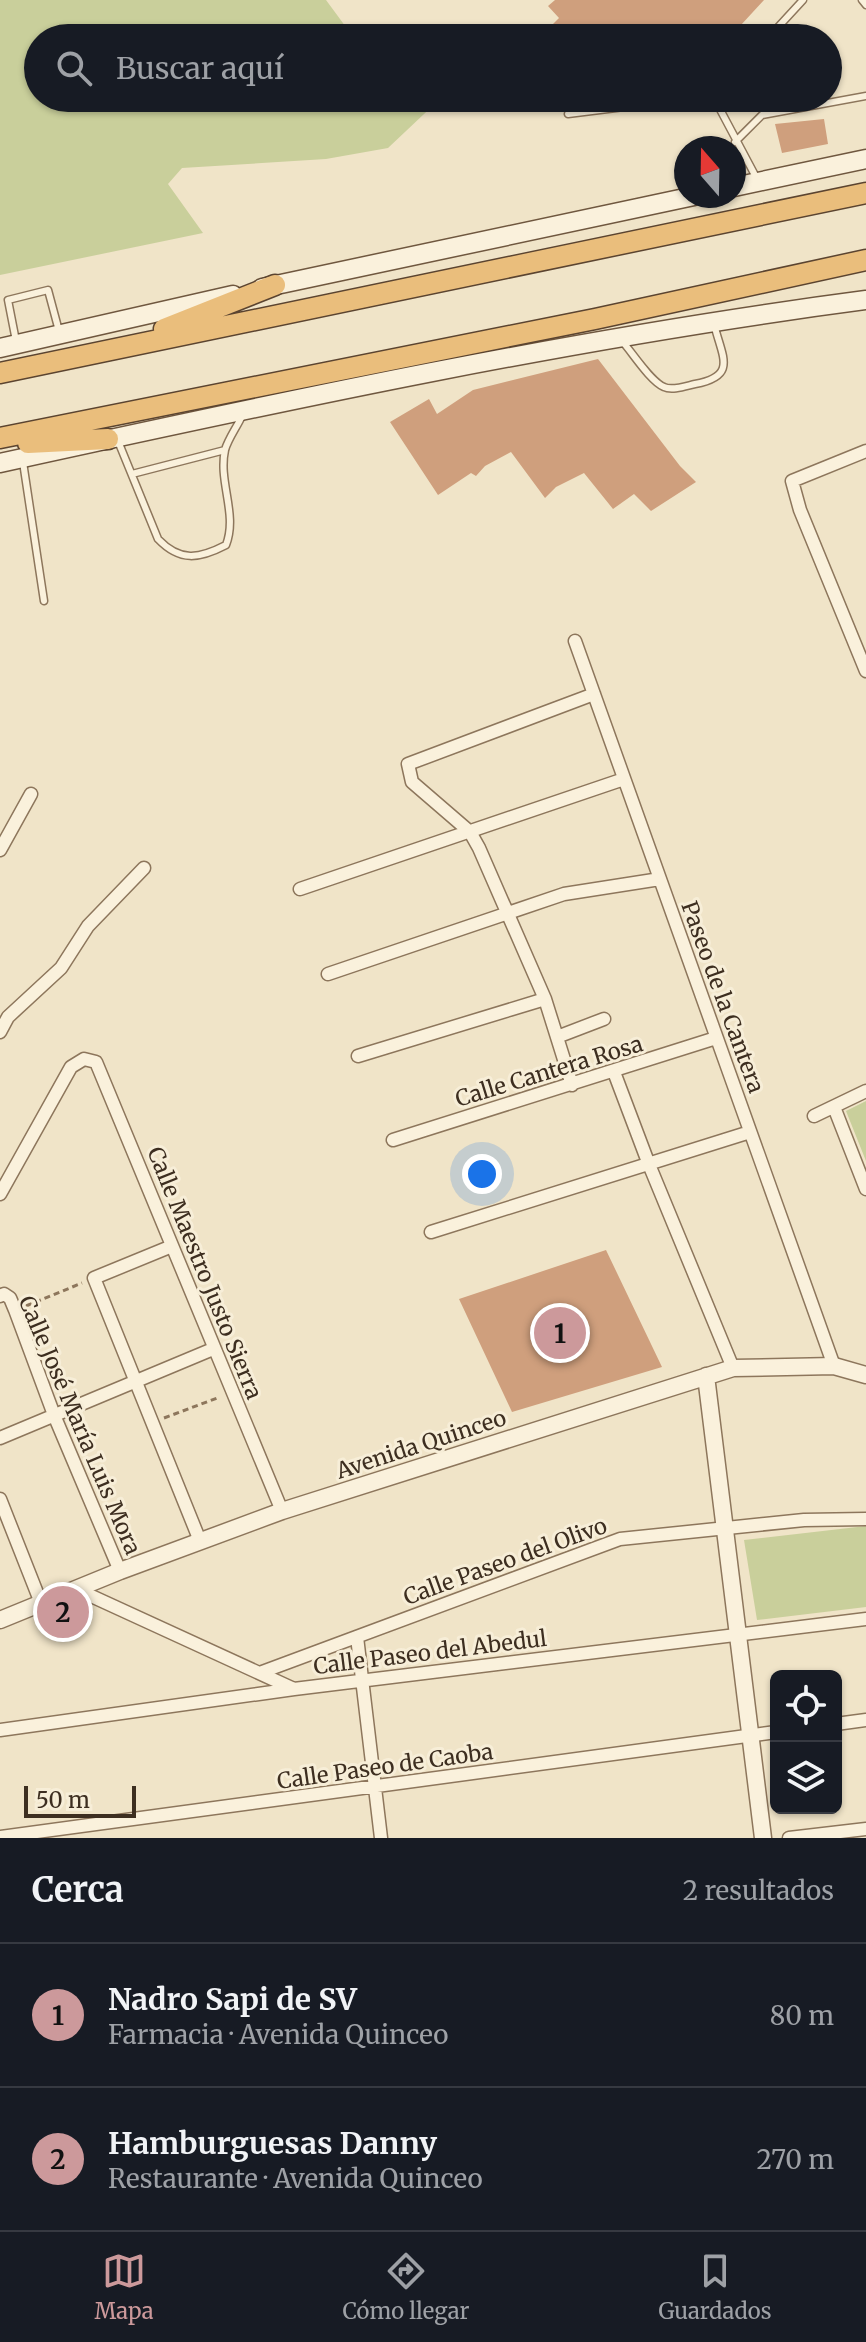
<!DOCTYPE html>
<html lang="es">
<meta charset="utf-8">
<style>
body{margin:0;font-family:Merriweather,serif;background:#20242c;color:#f1f3f6}
.controls{position:absolute;right:24px;bottom:24px;display:grid;overflow:hidden;border-radius:12px;box-shadow:0 2px 6px #0004}
.controls button{width:72px;height:72px;display:grid;place-items:center;padding:0;border:0;border-bottom:2px solid #363941;background:#171b24;color:#f1f3f6;font:40px sans-serif}
.compass{position:absolute;left:674px;top:136px;width:72px;height:72px;border-radius:50%;background:#171b24;box-shadow:0 2px 6px #0004;rotate:340deg}
.scale{position:absolute;left:24px;bottom:20px;width:112px;box-sizing:border-box;padding-left:8px;border:4px solid #3d2e20;border-top:0;font-size:22px;line-height:28px;white-space:nowrap;color:#3d2e20;-webkit-text-stroke:6px #f7eed8;paint-order:stroke}
.you{position:absolute;left:482px;top:1174px;width:28px;height:28px;margin:-20px;border:6px solid #fff;border-radius:50%;background:#1a73e8;box-shadow:0 0 0 12px #1a73e833}
.badge{display:grid;place-items:center;width:52px;height:52px;border-radius:50%;background:#cc999b;color:#111;font-size:26px;font-weight:700}
.pin{position:absolute;translate:-50% -50%;border:4px solid #fff;box-shadow:0 2px 8px #0006}
.list{margin:0;padding:0;list-style:none}
h2{display:flex;justify-content:space-between;align-items:center;height:104px;margin:0;padding:0 32px;font-size:34px}
h2 small{font-size:26px;font-weight:400;color:#9ea1a6}
.list li{display:grid;grid-template-columns:52px 1fr auto;gap:24px;align-items:center;box-sizing:border-box;height:144px;padding:0 32px;border-top:2px solid #363941}
.list b{display:block;font-size:30px;white-space:nowrap}
.list p{margin:0;font-size:26px;white-space:nowrap;color:#9ea1a6}
.list em{font-size:26px;font-style:normal;color:#9ea1a6}
.icon{flex:none;width:44px;height:44px;fill:none;stroke:currentColor;stroke-width:2;stroke-linecap:round;stroke-linejoin:round}
.map{position:relative;flex:none;width:866px;height:1838px;overflow:hidden}
.search{position:absolute;background:#171b24;box-shadow:0 2px 6px #0004;left:24px;right:24px;top:24px;height:88px;display:flex;align-items:center;gap:20px;box-sizing:border-box;padding:0 28px;border-radius:44px;color:#9ea1a6;font-size:30px}
.sheet{height:392px;background:#171b24}
nav{display:flex;justify-content:space-around;align-items:center;box-sizing:border-box;height:112px;border-top:2px solid #363941;background:#171b24;font-size:22px;color:#9ea1a6}
nav a{display:grid;justify-items:center;gap:4px}
nav .on{color:#cc999b}
.map>svg:first-child{display:block}
</style>
<div class="map">
<svg width="866" height="1838" viewBox="0 0 866 1838">
<rect width="100%" height="100%" fill="#f0e4c8"/>
<path fill="#c9cf9b" d="M0 0H326L354 38H38V98H441L388 148 326 159 182 168 168 184 203 233 0 275Z
M866 1101V1161L846 1111Z
M866 1526V1607L757 1620 744 1540Z"/>
<path fill="#cf9f7d" d="M555 0H764L729 38H547L543 34 559 18 548 6Z
M824 119 828 144 782 153 775 124Z
M598 359 680 466 696 482 651 511 634 494 613 509 584 473 556 487 545 498 511 452 485 466 476 476 471 473 438 495 390 422 429 399 437 414 473 390Z
M606 1250 662 1367 512 1412 459 1299Z"/>
<g fill="none" stroke-linecap="round" stroke-linejoin="round">
<defs>
<path id="service" d="M862 0 866 5
M768 38 803 0
M714 98 757 179
M568 114 696 98
M735 142 762 115 866 96
M16 341 8 300 48 290 59 331
M622 341C632 352 650 381 664 387 672 391 686 386 695 384 738 376 722 357 714 324
M118 441 158 539C180 562 199 559 226 545 238 514 218 482 225 450 228 439 237 427 242 416
M23 462 44 601
M132 474 225 450"/>
<path id="minor" d="M866 451 792 481 800 510 866 671
M575 641 834 1366
M0 850 31 794
M300 889 624 779
M328 974 564 894 660 879
M0 1032 8 1017 61 968 88 926 144 868
M557 1037 604 1019
M358 1056 545 999
M614 1072 648 1162 733 1368
M572 1085 545 999 479 848 470 832 412 782 408 764 594 694
M834 1107 866 1189
M814 1116 866 1091
M393 1140 716 1038
M0 1194 71 1067 84 1059 96 1062 282 1511
M431 1232 750 1132
M172 1246 94 1278 200 1541
M0 1296 4 1294 10 1298 15 1310 54 1415 120 1571
M0 1438 213 1349
M0 1499 41 1603
M76 1589 294 1689
M357 1637 381 1838
M262 1672 620 1539 804 1520 866 1519
M836 1724 866 1720
M0 1730 294 1689 866 1619
M0 1837 776 1732
M789 1838 866 1829"/>
<path id="tertiary" d="M706 1376 763 1838
M0 1620 120 1571 282 1511 733 1368 834 1366 866 1375"/>
<path id="secondary" d="M734 187 866 159
M262 288 694 196
M0 348 233 295
M0 463C287 400 575 338 866 300"/>
<path id="trunk" d="M164 329 275 285
M0 373 866 193
M0 438 595 319 866 260
M28 443 108 439"/>
</defs>
<use href="#service" stroke="#8d765c" stroke-width="9"/>
<use href="#minor" stroke="#8d765c" stroke-width="15"/>
<use href="#tertiary" stroke="#8d765c" stroke-width="19"/>
<use href="#secondary" stroke="#6f573f" stroke-width="21"/>
<use href="#trunk" stroke="#5b4430" stroke-width="23"/>
<path stroke="#8d765c" stroke-width="3" stroke-dasharray="6 4" stroke-linecap="butt" d="M26 1306 82 1283
M164 1418 220 1397"/>
<use href="#service" stroke="#faf1dc" stroke-width="6"/>
<use href="#minor" stroke="#faf1dc" stroke-width="12"/>
<use href="#tertiary" stroke="#faf1dc" stroke-width="16"/>
<use href="#secondary" stroke="#faf1dc" stroke-width="18"/>
<use href="#trunk" stroke="#eabe7c" stroke-width="20"/>
</g>
<g text-anchor="middle" stroke-width="6" stroke-linejoin="round" paint-order="stroke">
<g font-size="22" fill="#3d2e20" stroke="#f7eed8">
<text transform="translate(723 997) rotate(70)" y="8">Paseo de la Cantera</text>
<text transform="translate(549 1071) rotate(-17)" y="8">Calle Cantera Rosa</text>
<text transform="translate(205 1273) rotate(68)" y="8">Calle Maestro Justo Sierra</text>
<text transform="translate(80 1425) rotate(67)" y="8">Calle José María Luis Mora</text>
<text transform="translate(421 1444) rotate(-18)" y="8">Avenida Quinceo</text>
<text transform="translate(505 1561) rotate(-20)" y="8">Calle Paseo del Olivo</text>
<text transform="translate(430 1652) rotate(-7)" y="8">Calle Paseo del Abedul</text>
<text transform="translate(385 1766) rotate(-8)" y="8">Calle Paseo de Caoba</text>
</g>
</g>
</svg>
<div class="controls">
<button><svg class="icon" aria-label="locate" viewBox="0 0 24 24"><circle cx="12" cy="12" r="6"/><path d="M12 2v4M12 18v4M2 12h4M18 12h4"/></svg></button>
<button><svg class="icon" aria-label="layers" viewBox="0 0 24 24"><path d="M12 4l9 5-9 5-9-5zM3 14l9 5 9-5"/></svg></button>
</div>
<svg class="compass" viewBox="-18 -18 36 36"><path d="M0-13l5 13h-10z" fill="#e53935"/><path d="M0 13l5-13h-10z" fill="#9ea1a6"/></svg>
<div class="scale">50 m</div>
<div class="you"></div>
<div class="pin badge" style="left:560px;top:1333px">1</div>
<div class="pin badge" style="left:63px;top:1612px">2</div>
<div class="search"><svg class="icon" aria-label="search" viewBox="0 0 24 24"><circle cx="10" cy="10" r="6"/><path d="M15 15l6 6"/></svg>Buscar aquí</div>
</div>
<section class="sheet">
<h2>Cerca<small>2 resultados</small></h2>
<ul class="list">
<li><span class="badge">1</span><div><b>Nadro Sapi de SV</b><p>Farmacia · Avenida Quinceo</p></div><em>80 m</em></li>
<li><span class="badge">2</span><div><b>Hamburguesas Danny</b><p>Restaurante · Avenida Quinceo</p></div><em>270 m</em></li>
</ul>
</section>
<nav>
<a class="on"><svg class="icon" aria-label="map" viewBox="0 0 24 24"><path d="M3 6l6-2 6 2 6-2v14l-6 2-6-2-6 2zM9 4v14M15 6v14"/></svg>Mapa</a>
<a><svg class="icon" aria-label="directions" viewBox="0 0 24 24"><path d="M12 3l9 9-9 9-9-9zM9 14v-3h6M13 9l2 2-2 2"/></svg>Cómo llegar</a>
<a><svg class="icon" aria-label="saved" viewBox="0 0 24 24"><path d="M7 4h10v16l-5-4-5 4z"/></svg>Guardados</a>
</nav>
